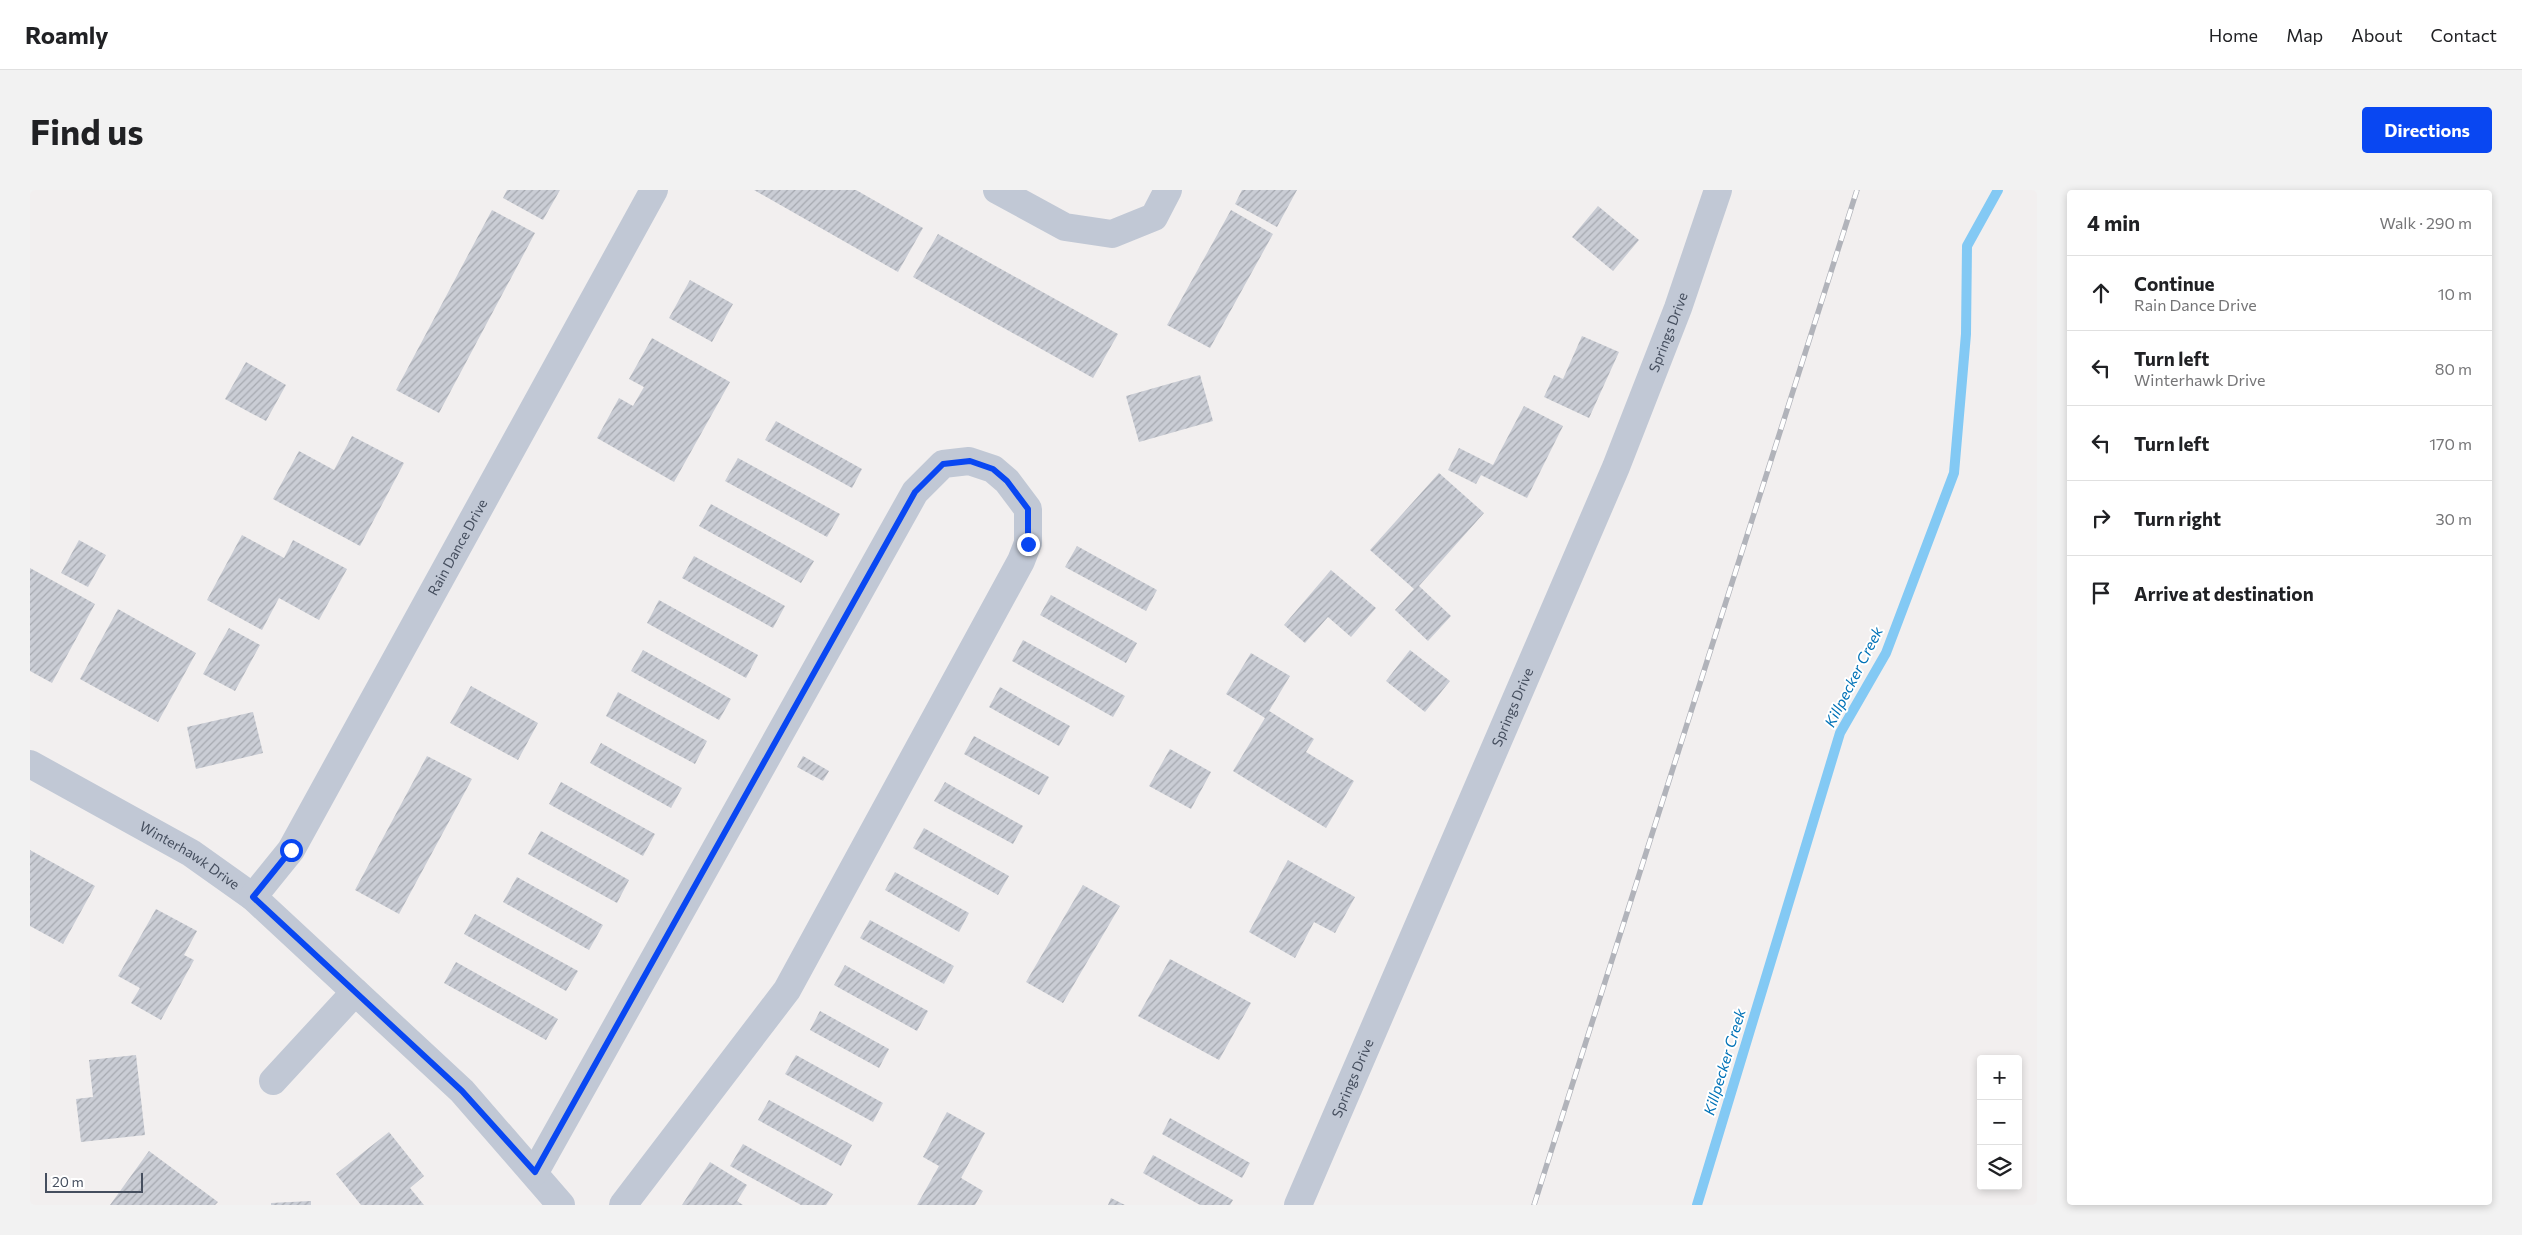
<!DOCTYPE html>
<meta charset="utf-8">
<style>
body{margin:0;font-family:Commissioner,sans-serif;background:#f2f2f2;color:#202124}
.controls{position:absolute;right:15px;bottom:15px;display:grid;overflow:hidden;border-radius:5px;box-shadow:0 2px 8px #0003}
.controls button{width:45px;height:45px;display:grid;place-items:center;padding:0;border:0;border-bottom:1px solid #e0e0e0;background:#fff;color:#202124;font:25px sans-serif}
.scale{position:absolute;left:15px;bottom:12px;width:98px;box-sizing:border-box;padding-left:5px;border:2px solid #454e5e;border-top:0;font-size:14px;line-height:18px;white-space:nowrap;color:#454e5e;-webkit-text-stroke:4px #fff;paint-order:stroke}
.stop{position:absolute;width:15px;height:15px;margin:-11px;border:4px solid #0947f2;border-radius:50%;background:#fff}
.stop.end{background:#0947f2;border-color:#fff;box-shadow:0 1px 5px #0008}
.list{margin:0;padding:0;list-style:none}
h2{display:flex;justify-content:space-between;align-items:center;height:65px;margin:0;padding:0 20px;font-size:21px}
h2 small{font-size:16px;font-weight:400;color:#757577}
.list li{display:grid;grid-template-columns:32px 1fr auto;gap:15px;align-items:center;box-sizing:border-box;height:75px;padding:0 20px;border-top:1px solid #e0e0e0}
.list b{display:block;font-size:19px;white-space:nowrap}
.list p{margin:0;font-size:16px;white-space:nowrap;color:#757577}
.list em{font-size:16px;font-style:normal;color:#757577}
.icon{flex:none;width:28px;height:28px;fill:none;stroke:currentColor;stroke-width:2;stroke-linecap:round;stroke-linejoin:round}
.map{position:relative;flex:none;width:2007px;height:1015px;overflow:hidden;border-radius:5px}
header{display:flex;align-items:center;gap:30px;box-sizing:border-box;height:70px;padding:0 25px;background:#fff;border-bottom:1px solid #e0e0e0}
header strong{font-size:24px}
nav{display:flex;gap:28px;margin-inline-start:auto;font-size:18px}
.intro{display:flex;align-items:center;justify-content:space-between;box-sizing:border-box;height:120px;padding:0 30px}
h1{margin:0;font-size:35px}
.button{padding:12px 22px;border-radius:5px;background:#0947f2;color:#fff;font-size:18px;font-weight:700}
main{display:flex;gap:30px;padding:0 30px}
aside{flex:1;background:#fff;border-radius:5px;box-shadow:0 2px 8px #0003}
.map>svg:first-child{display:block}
</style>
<header>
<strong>Roamly</strong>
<nav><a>Home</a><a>Map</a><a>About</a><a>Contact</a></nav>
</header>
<div class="intro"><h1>Find us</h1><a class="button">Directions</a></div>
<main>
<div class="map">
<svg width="2007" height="1015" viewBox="0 0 2007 1015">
<defs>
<pattern id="building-hatch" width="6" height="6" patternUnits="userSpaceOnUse" patternTransform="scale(1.25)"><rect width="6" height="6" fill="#cacdd5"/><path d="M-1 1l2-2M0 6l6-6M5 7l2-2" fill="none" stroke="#a6a9b0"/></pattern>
</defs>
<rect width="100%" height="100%" fill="#f2efef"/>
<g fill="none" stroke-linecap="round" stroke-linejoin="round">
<path stroke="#83c9f4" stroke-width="10" d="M1667 1015 1810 543 1856 463 1924 283 1936 144 1937 56 1968 0"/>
</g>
<path fill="url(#building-hatch)" d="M477 0H530L513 30 473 8Z
M724 0H826L893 38 868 82Z
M1212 0H1267L1247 37 1205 14Z
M1568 16 1609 50 1583 81 1542 47Z
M462 20 505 43 409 223 366 200Z
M1201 20 1243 44 1180 158 1137 135Z
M908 44 1088 144 1063 188 883 87Z
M660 90 703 114 682 152 639 128Z
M1552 146 1589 162 1559 228 1514 207 1524 185 1533 189Z
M622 148 700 192 644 292 567 248 589 208 603 216 614 197 599 189Z
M216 172 256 195 236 231 195 209Z
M1170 185 1183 231 1109 252 1096 206Z
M1494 216 1533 236 1497 308 1451 285 1446 294 1418 280 1429 258 1463 275Z
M746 231 832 279 822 298 735 250Z
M322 246 374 273 330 356 243 309 269 261 304 280Z
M708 268 810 324 797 347 695 291Z
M1409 283 1454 323 1389 396 1421 426 1398 451 1365 420 1384 399 1340 360Z
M681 314 784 371 771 393 669 336Z
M212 345 254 368 263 350 317 379 289 430 249 408 232 440 177 410Z
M49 350 76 365 58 397 31 383Z
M1047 356 1127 400 1116 421 1035 377Z
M664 366 755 416 743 438 652 388Z
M0 378 65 414 22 493 0 481Z
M1301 380 1346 418 1321 447 1298 427 1275 453 1254 435Z
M1021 405 1107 453 1096 473 1010 425Z
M629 410 728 465 716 488 617 433Z
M88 419 166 463 128 532 50 489Z
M199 438 230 455 205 501 173 484Z
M993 450 1095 506 1083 527 982 471Z
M613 460 701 509 689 530 601 481Z
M1380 460 1420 491 1395 522 1356 491Z
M1221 463 1260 486 1239 521 1284 549 1276 562 1324 591 1296 638 1203 581 1235 528 1196 504Z
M441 496 508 533 488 570 420 533Z
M970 497 1040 536 1029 556 959 517Z
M588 502 677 551 665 574 576 526Z
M223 522 233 563 166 579 157 537Z
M944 546 1019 587 1009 605 934 564Z
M571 553 652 598 641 618 560 573Z
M1140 559 1181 582 1161 619 1119 596Z
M397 566 442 589 369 724 325 700Z
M773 566 799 581 793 591 767 577Z
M531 592 625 644 613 666 519 614Z
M915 592 993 636 983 654 904 611Z
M894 638 979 686 968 705 883 658Z
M511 641 599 690 587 713 498 664Z
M0 660 65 696 33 754 0 736Z
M1258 670 1325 707 1305 743 1284 732 1265 768 1219 742Z
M865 682 939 723 929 742 855 700Z
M487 687 573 735 559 760 473 712Z
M1053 695 1090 716 1033 813 996 792Z
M126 719 167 741 154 765 164 770 131 830 101 813 110 798 88 786Z
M445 724 548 781 536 801 434 744Z
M840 730 924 776 914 794 830 748Z
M1140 769 1221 813 1189 870 1108 826Z
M426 772 528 829 516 850 414 793Z
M815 775 898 821 887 841 804 795Z
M790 821 859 859 849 878 780 840Z
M106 865 115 945 51 952 46 909 63 907 59 870Z
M766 865 853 913 843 932 755 884Z
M739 910 822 955 811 976 728 930Z
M917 922 955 943 931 988 953 1001 945 1015H887L909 976 893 967Z
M1140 928 1220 973 1212 988 1132 944Z
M359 942 394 986 380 998 394 1015H331L306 984Z
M713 954 803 1004 796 1015H771L700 976Z
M119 961 188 1012 185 1015H80Z
M1123 965 1203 1010 1200 1015H1170L1113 983Z
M680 972 717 995 707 1011 713 1015H652Z
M1081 1008 1095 1015H1078Z
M281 1011V1015H241V1013Z"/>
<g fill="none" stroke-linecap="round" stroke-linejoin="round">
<g stroke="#c1c8d5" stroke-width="28">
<path d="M967 0 1035 37 1082 44 1124 27 1138 0"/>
<path id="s1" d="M0 574 161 663 223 707 432 901 531 1015"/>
<path id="s2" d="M223 707 261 660 624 0"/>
<path d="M243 891 325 802"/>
<path d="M505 982 885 302 913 274 939 271 963 279 977 291 998 319V353L991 371 757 800 593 1015"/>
<path id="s3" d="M1268 1015 1586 277 1648 118 1688 0"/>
</g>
<defs>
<path id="rail" d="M1504 1015 1827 0"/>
</defs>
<use href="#rail" stroke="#b1b3ba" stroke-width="5.5"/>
<use href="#rail" stroke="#fff" stroke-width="4" stroke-dasharray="11" stroke-linecap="butt"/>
</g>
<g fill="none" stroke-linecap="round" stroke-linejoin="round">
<path stroke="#0947f2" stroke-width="6" d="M261 660 223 707 432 901 505 982 885 302 913 274 940 271 963 279 977 291 998 319V354"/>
</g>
<g text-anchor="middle" stroke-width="4" stroke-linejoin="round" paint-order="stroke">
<g font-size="14" fill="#454e5e" stroke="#fff">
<text dy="5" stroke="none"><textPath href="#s3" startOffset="948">Springs Drive</textPath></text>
<text dy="5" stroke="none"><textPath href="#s2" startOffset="406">Rain Dance Drive</textPath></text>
<text dy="5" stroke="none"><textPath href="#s3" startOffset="542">Springs Drive</textPath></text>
<text dy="5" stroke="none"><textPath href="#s1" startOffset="184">Winterhawk Drive</textPath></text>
<text dy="5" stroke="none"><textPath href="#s3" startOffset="138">Springs Drive</textPath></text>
</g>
<g font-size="15" font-style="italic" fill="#0072b7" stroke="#fff">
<text transform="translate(1824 487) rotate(-63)" y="5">Killpecker Creek</text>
<text transform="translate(1695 872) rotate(-73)" y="5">Killpecker Creek</text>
</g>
</g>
</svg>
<div class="controls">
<button>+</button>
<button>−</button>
<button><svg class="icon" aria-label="layers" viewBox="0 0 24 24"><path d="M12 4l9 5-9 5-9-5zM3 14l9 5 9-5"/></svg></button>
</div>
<div class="scale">20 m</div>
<div class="stop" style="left:261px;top:660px"></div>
<div class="stop end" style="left:998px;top:354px"></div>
</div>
<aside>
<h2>4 min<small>Walk · 290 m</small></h2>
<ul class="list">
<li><svg class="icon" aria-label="ahead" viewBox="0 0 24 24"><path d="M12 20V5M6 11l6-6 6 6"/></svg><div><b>Continue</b><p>Rain Dance Drive</p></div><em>10 m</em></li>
<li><svg class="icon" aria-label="left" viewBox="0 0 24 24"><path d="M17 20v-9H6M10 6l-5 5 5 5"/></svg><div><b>Turn left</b><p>Winterhawk Drive</p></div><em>80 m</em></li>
<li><svg class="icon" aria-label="left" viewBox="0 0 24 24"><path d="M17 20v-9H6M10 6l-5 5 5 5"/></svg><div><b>Turn left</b></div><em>170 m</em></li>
<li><svg class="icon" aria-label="right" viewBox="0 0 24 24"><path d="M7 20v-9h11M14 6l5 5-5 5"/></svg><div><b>Turn right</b></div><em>30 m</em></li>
<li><svg class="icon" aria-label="arrive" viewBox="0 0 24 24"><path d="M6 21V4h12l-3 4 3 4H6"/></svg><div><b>Arrive at destination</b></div></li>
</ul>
</aside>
</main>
